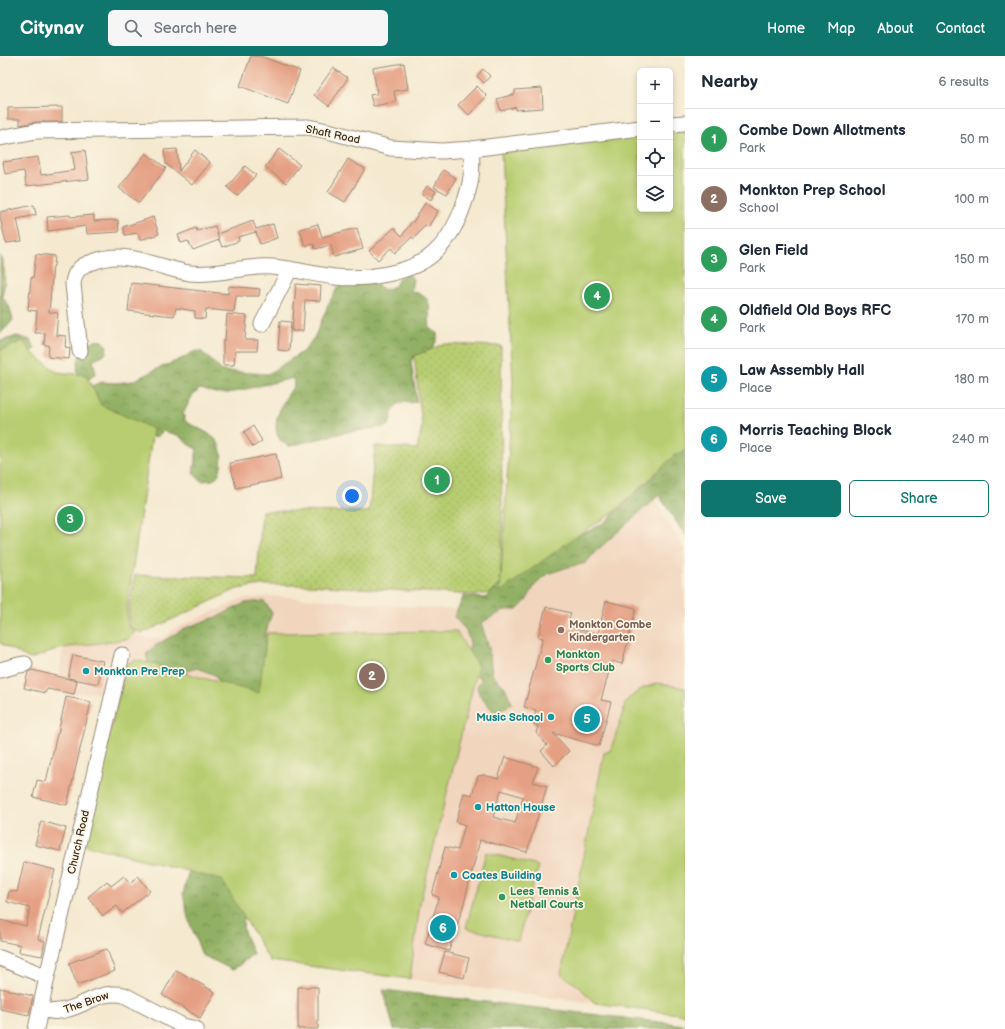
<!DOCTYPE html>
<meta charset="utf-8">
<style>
body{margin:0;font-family:"Balsamiq Sans",sans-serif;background:#f6f6f7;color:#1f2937}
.controls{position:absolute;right:12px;top:12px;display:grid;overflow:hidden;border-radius:6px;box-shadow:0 2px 6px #0003}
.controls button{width:36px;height:36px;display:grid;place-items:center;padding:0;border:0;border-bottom:1px solid #e0e1e3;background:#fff;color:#1f2937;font:20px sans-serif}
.you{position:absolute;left:352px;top:440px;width:14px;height:14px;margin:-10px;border:3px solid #fff;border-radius:50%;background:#1a73e8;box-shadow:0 0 0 6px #1a73e833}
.badge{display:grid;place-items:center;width:26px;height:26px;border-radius:50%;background:#0f766e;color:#fff;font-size:13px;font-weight:700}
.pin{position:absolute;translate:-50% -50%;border:2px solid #fff;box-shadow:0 1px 4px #0006}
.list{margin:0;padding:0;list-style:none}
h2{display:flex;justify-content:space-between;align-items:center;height:52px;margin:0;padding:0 16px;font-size:17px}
h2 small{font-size:13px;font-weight:400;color:#747a83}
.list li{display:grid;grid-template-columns:26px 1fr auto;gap:12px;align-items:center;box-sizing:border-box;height:60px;padding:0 16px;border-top:1px solid #e0e1e3}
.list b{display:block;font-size:15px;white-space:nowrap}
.list p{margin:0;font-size:13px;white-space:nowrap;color:#747a83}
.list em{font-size:13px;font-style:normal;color:#747a83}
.actions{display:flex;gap:8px;padding:12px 16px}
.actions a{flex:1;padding:9px 0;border:1px solid #0f766e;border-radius:6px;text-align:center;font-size:14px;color:#0f766e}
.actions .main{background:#0f766e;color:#fff}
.icon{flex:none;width:22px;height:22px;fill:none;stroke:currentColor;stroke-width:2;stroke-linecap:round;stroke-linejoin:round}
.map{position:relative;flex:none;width:685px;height:973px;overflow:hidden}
header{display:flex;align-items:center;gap:24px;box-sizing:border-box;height:56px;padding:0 20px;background:#0f766e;color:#fff}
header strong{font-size:19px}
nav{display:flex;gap:22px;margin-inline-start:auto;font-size:14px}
.search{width:280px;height:36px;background:#f6f6f7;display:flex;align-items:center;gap:10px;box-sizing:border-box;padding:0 14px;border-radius:6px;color:#747a83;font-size:15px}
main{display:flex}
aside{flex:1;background:#fff}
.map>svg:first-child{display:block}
</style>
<header>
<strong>Citynav</strong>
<div class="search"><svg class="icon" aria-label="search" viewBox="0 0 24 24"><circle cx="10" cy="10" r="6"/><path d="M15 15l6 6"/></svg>Search here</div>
<nav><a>Home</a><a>Map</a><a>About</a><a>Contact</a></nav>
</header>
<main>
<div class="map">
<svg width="685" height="973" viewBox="0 0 685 973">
<defs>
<pattern id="grass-dots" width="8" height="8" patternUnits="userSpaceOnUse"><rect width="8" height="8" fill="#b8cd71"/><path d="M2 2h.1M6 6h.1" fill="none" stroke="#9fb061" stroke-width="1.8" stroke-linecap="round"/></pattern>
<pattern id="forest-crowns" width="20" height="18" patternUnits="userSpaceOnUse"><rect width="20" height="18" fill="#92b063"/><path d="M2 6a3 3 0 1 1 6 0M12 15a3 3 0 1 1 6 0" fill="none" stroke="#788f51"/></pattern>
</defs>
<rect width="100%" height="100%" fill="#fcf5e5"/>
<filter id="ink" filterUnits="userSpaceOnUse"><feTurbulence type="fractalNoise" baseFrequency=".025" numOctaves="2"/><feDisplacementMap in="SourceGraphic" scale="8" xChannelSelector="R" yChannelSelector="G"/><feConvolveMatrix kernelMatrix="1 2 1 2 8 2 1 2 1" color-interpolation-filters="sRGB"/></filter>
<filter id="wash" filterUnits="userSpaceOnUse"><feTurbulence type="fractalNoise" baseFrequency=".012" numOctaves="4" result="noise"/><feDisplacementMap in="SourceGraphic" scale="16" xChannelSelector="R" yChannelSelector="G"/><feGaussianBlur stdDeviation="0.9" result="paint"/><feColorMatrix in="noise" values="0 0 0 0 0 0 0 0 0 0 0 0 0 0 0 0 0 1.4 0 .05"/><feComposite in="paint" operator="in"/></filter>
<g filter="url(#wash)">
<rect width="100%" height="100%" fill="#f5e9d0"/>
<path fill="#f1d5bd" d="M0 295 31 296 57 316 86 319 101 349 153 373 127 552V569L133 576 144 581 164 582 174 573 241 543 272 540 442 553 486 554 511 548 653 442 685 494V514L683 530H685V959L270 905 222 824 82 788 106 637H56L63 592 30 603 0 587Z"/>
<path fill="url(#grass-dots)" stroke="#7a7c48" d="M444 288 501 290 502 470 500 536 475 539 309 529H261L237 533 143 577 135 575 129 570V551L135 519 257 522 262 455 369 456 375 390 417 393 422 370 414 299Z"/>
<path fill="url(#forest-crowns)" stroke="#666d40" d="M0 199C6 215 6 224 2 240L9 250 13 264 5 273 0 277Z
M409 218 413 223 411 235C437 242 427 251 430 273L437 277V284L432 293 414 300 411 306 417 346 408 347 402 346C389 352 394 359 388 370L342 377 290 390C287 389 283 387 281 385 268 370 284 343 294 330L293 322 229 337H216L200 333 192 340 183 358 186 366C195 371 209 376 216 384 223 392 223 408 219 417 218 420 215 422 213 424L201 425 193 417 197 393 189 389 178 379 163 375 157 381 144 379 111 367 78 322C75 305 82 281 103 285L107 290 106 297 93 305 96 317 87 325 89 331 102 326 116 327 133 325 155 314 181 303 191 297 196 295 202 296 222 315 268 318 305 294 315 280 330 245 338 231 347 225 373 227 385 234 395 230 399 222Z
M17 280 30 284 35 292 26 306 0 314V285Z
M685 389V479L659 439 595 496 586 507 568 511 548 518 535 529 526 545 517 554H505L481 567 489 591 492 619 505 631 512 648 495 657 479 638 477 630 482 623 469 615 468 603 470 587 466 574 454 561 464 540 485 542 508 521 563 485 589 475 605 466 655 419 666 400Z
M264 545 272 557 265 579V603L245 831 243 873 253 898 233 914 202 899 188 862 183 838 229 647 215 619 197 612 174 619 150 613 146 598 155 590 185 572 219 560 245 547Z
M383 934 685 969V973H394Z"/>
<path fill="#b8cd71" stroke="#7a7c48" d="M685 76V395L675 399 613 457 574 482 500 536 513 327 501 95 640 81V153H670V78Z
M23 285 31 296 57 316 86 319 101 349 153 373 127 552V569L135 576 128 583 63 592 30 603 0 587V295Z
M456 575 478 610 420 847 410 923 270 905 222 824 82 788 127 608 133 605 137 604 259 637 267 577Z
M658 627 685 632V959L595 947 577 929 561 918 604 697 610 695 618 673 626 645 641 633Z
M486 796 538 810 518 885 466 872Z"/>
<g id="blocks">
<path fill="#e5a084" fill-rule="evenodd" d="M251 0H260L300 15 288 48 240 30Z
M404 7 408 33 394 35 396 46 373 50 370 39 377 38 373 12Z
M333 12 348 22 329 50 314 39Z
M483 13 490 20 484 27 477 20Z
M477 30 487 40 469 59 458 49Z
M542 32 543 52 516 54V51L501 55 497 43 515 38V34Z
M62 51V66H36L20 69V63H8V52Z
M177 93 179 115 195 94 210 107 192 129 166 108 164 94Z
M279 93 300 109 286 127 265 111Z
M85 94 89 123 26 130 24 115 5 118 3 106 38 101 41 119 75 114 72 96Z
M146 97 166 112 139 147 119 132Z
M348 103 365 113 345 146 328 136Z
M245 110 256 119 237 140 227 131Z
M443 114 456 122 447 138 434 131Z
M427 130 436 135 431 144 422 138Z
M425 147 438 155 428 171 425 169 414 183 412 181 395 197 391 192 378 204 369 195 394 172 402 180 412 165 413 166Z
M34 149 36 159 17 163 22 185 6 187 0 162V156Z
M70 159V161L94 159V165L118 164 119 176 87 178 86 170 48 175 47 161Z
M153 161 159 178 140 184 138 177 125 179 123 171Z
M253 165 256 173 273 168 277 182 260 188 256 176 238 181 239 185 222 191 217 178Z
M318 168 322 181 357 172 363 193 334 201 331 189 315 193 314 188 305 190 300 173Z
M215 170 219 184 193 194 188 185 181 187 178 179 196 172 197 175Z
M36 198 55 200 54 210H53L49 256 58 257 56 279 66 280 65 291 70 292 69 303 48 301 49 289H44L45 277H35L37 255 28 254 31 222H33Z
M131 227 228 238 229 230 260 233 259 240H236L234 256 206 253 205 263 195 262V255L176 252 174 260 128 255Z
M296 228 321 230 320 245 305 244 303 275H292Z
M227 258 247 260 245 284H258L257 295H235L234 309H223V284H225Z
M280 265 291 266 289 295 278 294Z
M253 370 262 385 253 391 244 376Z
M276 398 281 423 236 432 230 407Z
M606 545 636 552 622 608 612 605 601 644 611 646 599 690 553 677 569 695 554 710 541 695 547 689 536 677 538 670 533 668 536 654 524 651 543 582 538 581 546 551 571 557 567 571 598 578Z
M73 599 103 605 98 628 68 622Z
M32 614 77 625 74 638 47 633 45 637 24 632 28 616Z
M66 641 91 646 67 749 33 741 37 724 46 726 57 678H58Z
M505 701 538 711 533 726 547 730 527 796 480 784 464 847 449 895 425 888 439 841 432 839 445 791 458 794 465 769 456 766 464 737 472 739 478 720 484 719 498 723ZM501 734 523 741 515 767 493 761Z
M41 765 66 772 60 795 35 789Z
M24 806 55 814 38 883 45 885 42 900 19 896 20 889 0 885V864L26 870 30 852 7 846 9 835 17 836Z
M124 820 130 827 138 820 150 835 122 857 117 850 103 860 88 841 107 825 111 830Z
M107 893 115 915 77 929 69 907Z
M445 896 469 902 464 922 439 916Z
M176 914 215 936 200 962 162 939Z
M298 931H318V973H298Z
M0 932 33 940 29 959 0 953Z"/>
</g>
</g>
<g filter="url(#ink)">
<use href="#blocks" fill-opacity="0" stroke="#988a77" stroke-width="1"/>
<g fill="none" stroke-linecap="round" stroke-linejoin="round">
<defs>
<path id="minor" d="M670 68 685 67
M0 82 36 75 308 71 328 75 391 92 442 95 471 93 640 72
M262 268 290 213
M80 295 73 228C74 215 81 209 93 206 101 203 108 201 116 201 138 200 167 214 190 217 218 220 245 209 272 211 293 213 314 218 335 221 363 224 411 218 433 198 444 189 453 174 459 161 469 136 474 120 471 93
M0 614 19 609 25 608
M0 902 47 921
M41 953C47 955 53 956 59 955 83 953 98 933 124 939L183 970 196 973
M36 973 47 921 122 599"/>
</defs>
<use href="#minor" stroke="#988a77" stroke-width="17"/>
<use href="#minor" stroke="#fff" stroke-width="15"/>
</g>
</g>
<circle fill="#8d6e63" stroke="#fcf5e5" stroke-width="1.5" cx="561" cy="574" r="4"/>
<g fill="#2e9e5b" stroke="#fcf5e5" stroke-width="1.5">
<circle cx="548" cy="604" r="4"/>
<circle cx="502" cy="841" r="4"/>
</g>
<g fill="#0f9aa8" stroke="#fcf5e5" stroke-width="1.5">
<circle cx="86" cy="615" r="4"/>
<circle cx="551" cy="661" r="4"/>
<circle cx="478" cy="751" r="4"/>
<circle cx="454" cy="819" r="4"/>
</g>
<g text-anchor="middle" stroke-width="3.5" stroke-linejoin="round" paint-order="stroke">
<g font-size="11" fill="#3b2a1e" stroke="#fcf5e5">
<text transform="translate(333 78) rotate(12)" y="4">Shaft Road</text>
<text transform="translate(78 786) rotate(-77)" y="4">Church Road</text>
<text transform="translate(86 946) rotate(-19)" y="4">The Brow</text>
</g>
<g font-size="11" font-weight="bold" fill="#785e54" stroke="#fcf5e5" text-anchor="start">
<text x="569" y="572">Monkton Combe<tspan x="569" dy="13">Kindergarten</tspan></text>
</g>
<g font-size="11" font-weight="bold" fill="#27864d" stroke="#fcf5e5" text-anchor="start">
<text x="556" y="602">Monkton<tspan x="556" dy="13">Sports Club</tspan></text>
<text x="510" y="839">Lees Tennis &amp;<tspan x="510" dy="13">Netball Courts</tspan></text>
</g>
<g font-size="11" font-weight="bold" fill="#0d838f" stroke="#fcf5e5" text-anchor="start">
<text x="94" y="619">Monkton Pre Prep</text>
<text x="543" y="665" text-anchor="end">Music School</text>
<text x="486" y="755">Hatton House</text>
<text x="462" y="823">Coates Building</text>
</g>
</g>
</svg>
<div class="controls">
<button>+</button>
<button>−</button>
<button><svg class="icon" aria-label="locate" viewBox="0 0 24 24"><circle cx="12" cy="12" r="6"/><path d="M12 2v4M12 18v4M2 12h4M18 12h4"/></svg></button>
<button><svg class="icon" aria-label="layers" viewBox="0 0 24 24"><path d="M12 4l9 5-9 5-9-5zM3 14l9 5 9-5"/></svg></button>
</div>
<div class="you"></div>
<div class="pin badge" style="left:437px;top:424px;background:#2e9e5b">1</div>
<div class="pin badge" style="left:372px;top:620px;background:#8d6e63">2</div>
<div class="pin badge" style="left:70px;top:463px;background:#2e9e5b">3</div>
<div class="pin badge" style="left:597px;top:240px;background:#2e9e5b">4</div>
<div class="pin badge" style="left:587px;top:663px;background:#0f9aa8">5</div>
<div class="pin badge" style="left:443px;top:872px;background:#0f9aa8">6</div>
</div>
<aside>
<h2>Nearby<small>6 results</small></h2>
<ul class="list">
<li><span class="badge" style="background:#2e9e5b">1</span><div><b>Combe Down Allotments</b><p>Park</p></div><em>50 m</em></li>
<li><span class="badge" style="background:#8d6e63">2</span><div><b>Monkton Prep School</b><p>School</p></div><em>100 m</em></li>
<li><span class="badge" style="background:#2e9e5b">3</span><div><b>Glen Field</b><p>Park</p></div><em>150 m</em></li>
<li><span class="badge" style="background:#2e9e5b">4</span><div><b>Oldfield Old Boys RFC</b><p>Park</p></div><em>170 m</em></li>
<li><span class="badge" style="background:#0f9aa8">5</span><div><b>Law Assembly Hall</b><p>Place</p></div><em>180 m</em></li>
<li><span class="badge" style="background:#0f9aa8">6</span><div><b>Morris Teaching Block</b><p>Place</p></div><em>240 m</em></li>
</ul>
<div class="actions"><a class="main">Save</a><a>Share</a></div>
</aside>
</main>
